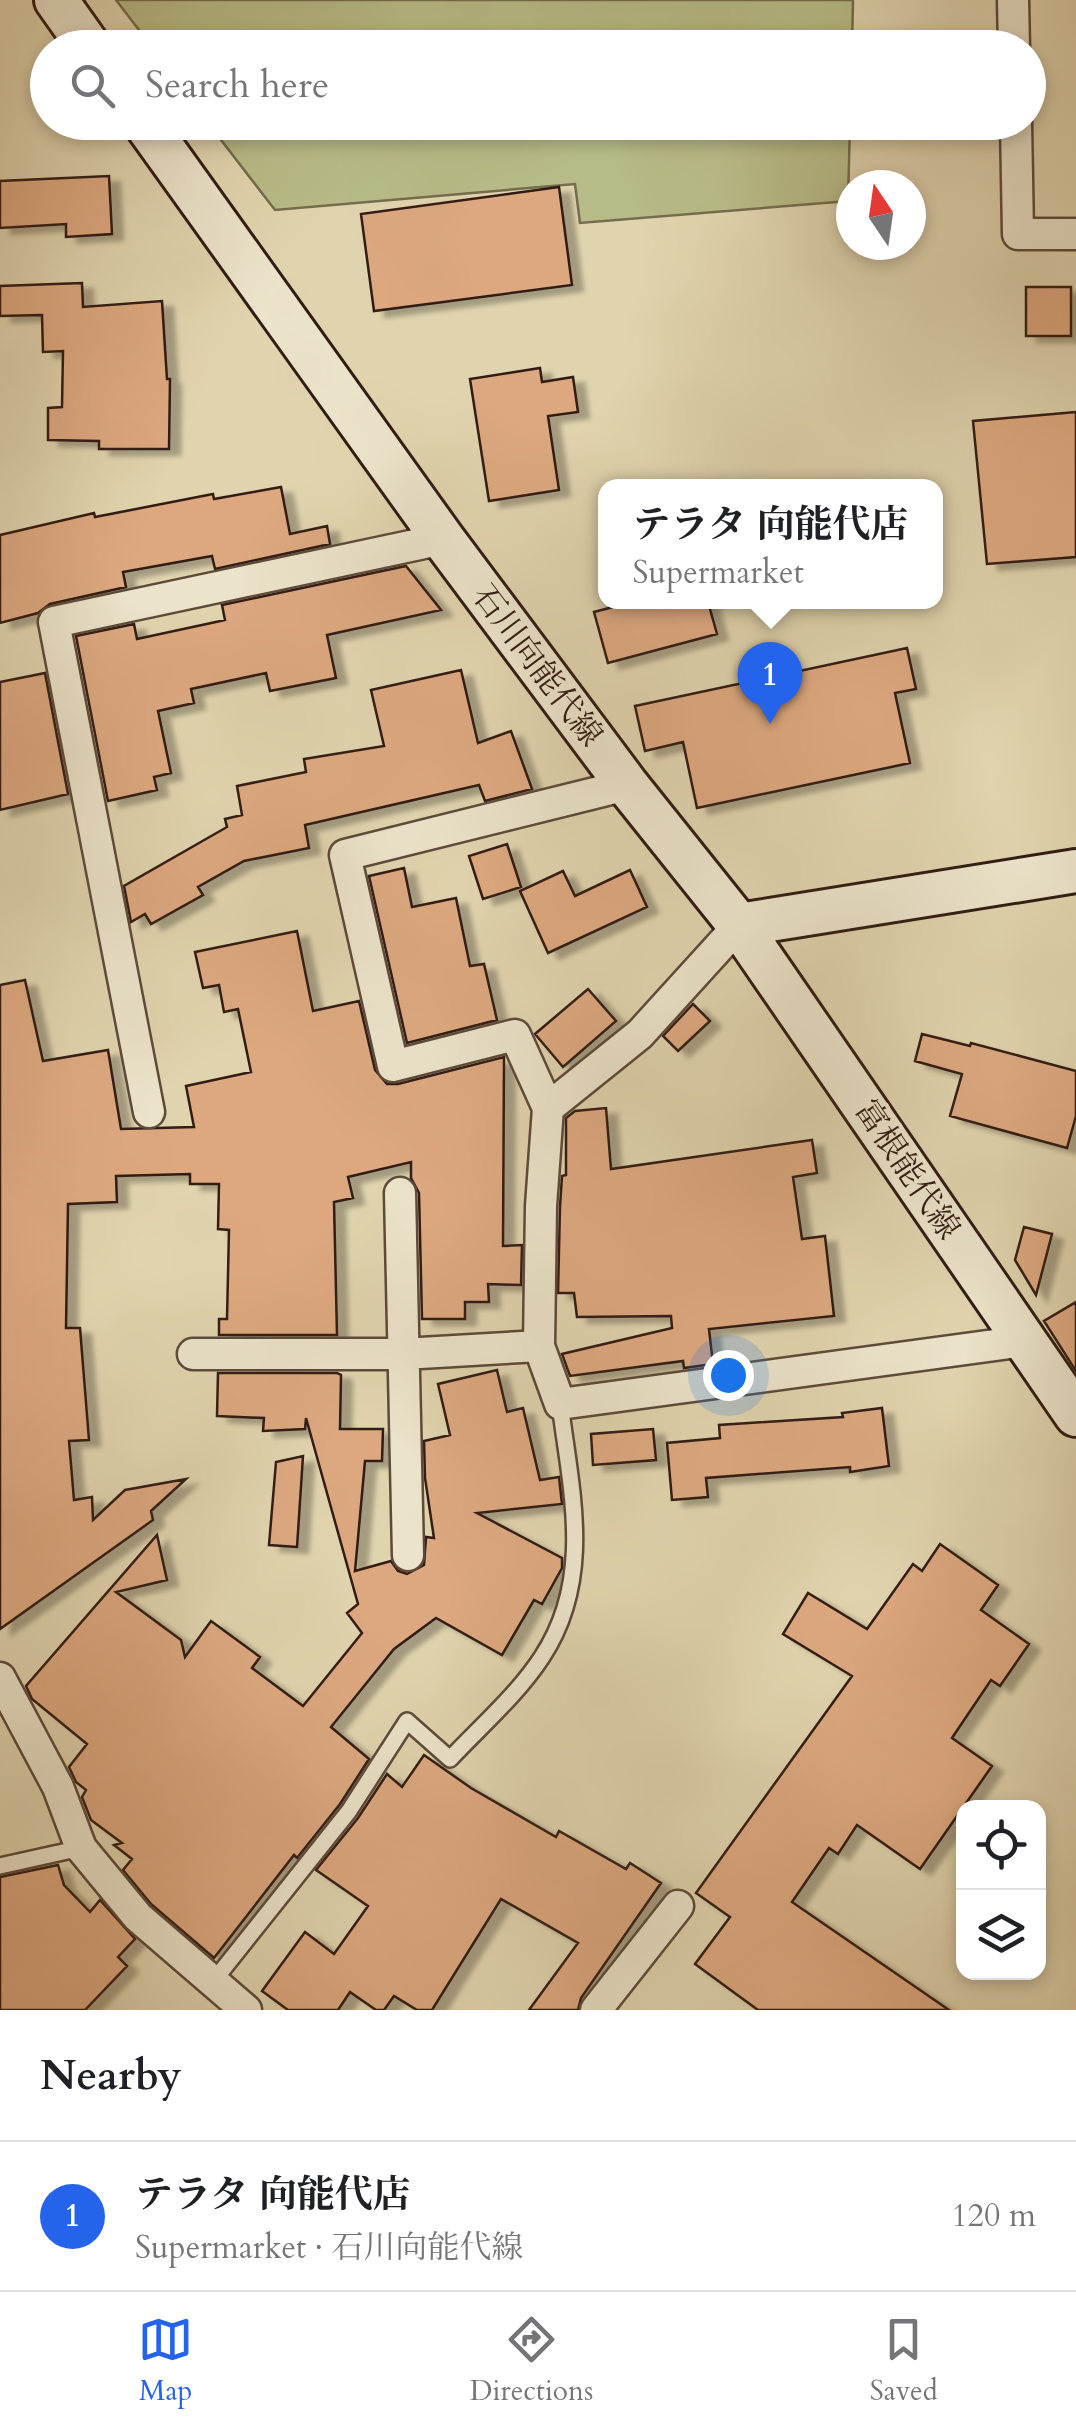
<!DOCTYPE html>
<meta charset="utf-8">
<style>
body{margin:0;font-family:Cardo,"Noto Serif JP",serif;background:#f6f6f6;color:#202124}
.controls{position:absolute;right:30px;bottom:30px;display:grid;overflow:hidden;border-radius:20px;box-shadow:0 5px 15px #0003}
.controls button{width:90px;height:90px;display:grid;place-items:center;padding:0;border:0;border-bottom:2px solid #e0e0e0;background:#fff;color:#202124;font:50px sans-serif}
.compass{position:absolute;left:836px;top:170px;width:90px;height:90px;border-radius:50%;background:#fff;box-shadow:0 5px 15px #0003;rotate:347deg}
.you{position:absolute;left:728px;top:1375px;width:35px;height:35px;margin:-25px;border:8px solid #fff;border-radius:50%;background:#1a73e8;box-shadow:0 0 0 15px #1a73e833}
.badge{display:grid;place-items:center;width:65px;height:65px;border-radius:50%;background:#2563eb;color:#fff;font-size:32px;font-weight:700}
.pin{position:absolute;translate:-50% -82px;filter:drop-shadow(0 2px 5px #0008)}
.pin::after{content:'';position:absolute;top:52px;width:35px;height:30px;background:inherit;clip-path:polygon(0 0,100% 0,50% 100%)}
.popup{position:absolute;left:598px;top:479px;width:345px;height:130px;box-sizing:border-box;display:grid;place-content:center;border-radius:20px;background:#fff;filter:drop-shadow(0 2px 8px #0005);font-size:32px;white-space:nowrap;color:#757577}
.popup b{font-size:38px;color:#202124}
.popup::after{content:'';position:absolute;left:50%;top:100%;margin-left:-20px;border:20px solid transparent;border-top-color:#fff}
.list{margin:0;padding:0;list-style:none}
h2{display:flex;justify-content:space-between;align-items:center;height:130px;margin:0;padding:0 40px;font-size:42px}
h2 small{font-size:32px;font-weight:400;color:#757577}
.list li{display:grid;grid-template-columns:65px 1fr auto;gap:30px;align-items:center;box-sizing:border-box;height:150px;padding:0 40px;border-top:2px solid #e0e0e0}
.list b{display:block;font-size:38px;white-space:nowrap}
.list p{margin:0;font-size:32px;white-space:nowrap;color:#757577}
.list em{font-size:32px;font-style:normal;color:#757577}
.icon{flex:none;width:55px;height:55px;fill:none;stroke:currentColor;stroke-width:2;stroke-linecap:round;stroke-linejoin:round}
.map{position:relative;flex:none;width:1076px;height:2010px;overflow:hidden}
.search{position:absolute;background:#fff;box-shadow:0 5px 15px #0003;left:30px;right:30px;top:30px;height:110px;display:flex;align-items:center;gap:25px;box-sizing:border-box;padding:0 35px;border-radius:55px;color:#757577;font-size:38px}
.sheet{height:280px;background:#fff}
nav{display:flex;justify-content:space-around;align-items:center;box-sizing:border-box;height:140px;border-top:2px solid #e0e0e0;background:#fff;font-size:28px;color:#757577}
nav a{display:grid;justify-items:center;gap:5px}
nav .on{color:#2563eb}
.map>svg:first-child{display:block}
</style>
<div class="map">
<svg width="1076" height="2010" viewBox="0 0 1076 2010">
<defs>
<filter id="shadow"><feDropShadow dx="11" dy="6" stdDeviation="2.5" flood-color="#0004"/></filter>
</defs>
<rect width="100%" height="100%" fill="#e0d4ae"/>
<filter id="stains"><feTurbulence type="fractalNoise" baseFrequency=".002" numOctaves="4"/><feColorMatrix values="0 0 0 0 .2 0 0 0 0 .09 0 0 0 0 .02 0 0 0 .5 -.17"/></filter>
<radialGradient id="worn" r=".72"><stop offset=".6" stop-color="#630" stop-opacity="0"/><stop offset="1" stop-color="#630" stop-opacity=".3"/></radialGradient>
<path fill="#b7bb87" stroke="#746c4d" stroke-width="2.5" d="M116 0H853L852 47H152Z
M208 123H850L848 201 580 223 575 184 275 210Z"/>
<path fill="#dda880" stroke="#311c13" stroke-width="2.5" filter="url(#shadow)" d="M109 176 112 234 66 237V224L0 228V181Z
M559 187 572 285 374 311 361 214Z
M82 283 83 307 162 301 167 379H170L169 449H99V441L48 440V408L62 407 63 351 43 352 42 315 0 316V286Z
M1026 287H1071V336H1026Z
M540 368 542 382 573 377 578 412 548 416 559 490 489 501 470 379Z
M1076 412V557L987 564 973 421Z
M281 487 290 534 327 526 330 544 215 569 212 556 123 572 126 587 50 604 38 613 0 623V535L94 513 95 517 213 494 214 499Z
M406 566 441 610 327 635 336 678 270 691 266 673 191 689 194 703 158 711 171 773 154 777 157 790 108 801 76 636 134 624 137 639 225 620 222 605Z
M632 602H708L717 634 608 663 594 612Z
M907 648 916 689 895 693 910 763 697 808 683 742 645 751 635 706Z
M461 670 478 743 511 731 532 789 485 801 479 785 305 825 309 848 244 861 198 887 203 895 151 924 145 914 131 922 124 886 227 827 225 819 242 815 237 786 306 772 304 759 384 746 371 690Z
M45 673 68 794 0 810V682Z
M507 844 521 887 483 899 469 856Z
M404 868 412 907 456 898 470 966 484 964 497 1020 407 1043 369 876Z
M630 870 647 907 548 953 520 891 563 871 575 896Z
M297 931 313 1011 359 1001 375 1070 387 1084H398L504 1057 503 1246 522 1245 521 1285 488 1284 489 1302H465V1319H422L419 1193 411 1178V1162L348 1177 353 1198 334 1202 337 1335H219V1319H227L229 1230 218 1229 219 1184H190V1174L116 1176 117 1202 68 1204 66 1328H80L89 1440 69 1441 74 1500 92 1497 93 1520 125 1490 186 1479 151 1511 153 1520 0 1629V985L25 980 43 1061 108 1050 121 1129 194 1127 186 1086 251 1072 238 1009 224 1012 219 985 203 988 195 952Z
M588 989 616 1021 563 1067 535 1034Z
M693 1004 710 1021 678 1051 663 1036Z
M922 1034 970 1046 971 1043 1076 1071V1116L1067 1148 950 1116 962 1074 915 1061Z
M606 1108 611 1169 812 1140 817 1173 793 1177 802 1239 825 1236 834 1316 709 1329 713 1364 684 1368 683 1361 570 1376 562 1354 672 1328 671 1316 577 1317 574 1293H558L560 1207 562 1176 566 1175V1118L575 1111Z
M1024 1227 1052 1234 1036 1295 1015 1260Z
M1076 1302V1371L1044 1321Z
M497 1370 507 1412 523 1408 540 1480 559 1477 562 1504 477 1513 562 1558V1568L542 1604 534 1600 502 1655 436 1618 394 1649 331 1727 369 1759 340 1804 297 1858 294 1855 214 1958 151 1904 123 1870 132 1859 114 1845 122 1843 91 1820 82 1797 86 1790 76 1782 69 1767 87 1744 32 1699 26 1686 157 1535 167 1580 116 1592 181 1640 185 1657 211 1621 260 1657 252 1668 303 1706 362 1633 347 1613 358 1604 306 1418 305 1429 263 1431 264 1418 217 1416 218 1373H337L341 1375 340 1429H383L382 1461H365L355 1571 391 1561 398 1571 407 1574 424 1565 426 1537 434 1538 425 1478 424 1441 450 1435 438 1384Z
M882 1408 889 1466 850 1472V1467L706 1478 708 1497 672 1500 667 1443 720 1438 719 1425 843 1417 842 1413Z
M653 1429 656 1460 593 1465 591 1434Z
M303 1456 297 1547 269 1545 276 1462Z
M940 1544 998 1585 981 1610 1029 1644 1000 1686 991 1680 952 1738 992 1766 920 1869 857 1825 838 1854 829 1848 792 1902 949 2010H758L695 1964 730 1917 696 1893 852 1676 783 1634 808 1593 867 1629 913 1564 922 1571Z
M424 1755 471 1788 556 1837 559 1831 626 1869 630 1863 661 1883 581 1998 578 2010H529L578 1943 501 1899 432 2010H417L394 1996 384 2010H376L350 1992 338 2010H288L262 1991 305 1932 334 1954 368 1906 316 1870 358 1818 387 1774 402 1787Z
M58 1865 64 1885 90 1912 100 1900 135 1939 118 1957 127 1966 85 2010H0V1877Z"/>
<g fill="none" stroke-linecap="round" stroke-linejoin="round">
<defs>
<path id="service" d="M0 1866 81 1848
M212 1983 349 1811 407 1721 450 1759C480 1727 518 1694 542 1657 594 1578 571 1491 560 1404"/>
<path id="minor" d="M1013 0 1014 48
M1016 122 1018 234H1076
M739 925 640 1034 548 1108 541 1206 539 1346 560 1404 1025 1341
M548 1108 515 1035 393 1066 345 855 627 785
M149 1112 54 622 443 539
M400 1193 408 1555
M193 1354H403L539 1346
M0 1678 58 1787 81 1848 138 1917 246 2010
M596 2010 678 1906"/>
<path id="secondary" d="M56 0 90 48
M144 122 443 539 627 785 739 925 1076 1415
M739 925 1076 871"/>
</defs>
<use href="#service" stroke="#5d4a3a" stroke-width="20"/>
<use href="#minor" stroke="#5d4a3a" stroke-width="35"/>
<use href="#secondary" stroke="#311c13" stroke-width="48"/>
<use href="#service" stroke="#ebe3ca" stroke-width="15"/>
<use href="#minor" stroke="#ebe3ca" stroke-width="30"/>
<use href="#secondary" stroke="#ebe3ca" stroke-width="42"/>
</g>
<g text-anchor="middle" stroke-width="8" stroke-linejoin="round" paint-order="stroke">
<g font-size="32" fill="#311c13" stroke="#ebe3ca">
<text transform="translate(538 665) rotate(53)" y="11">石川向能代線</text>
<text transform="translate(908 1169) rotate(56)" y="11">富根能代線</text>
</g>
</g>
<rect width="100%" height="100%" filter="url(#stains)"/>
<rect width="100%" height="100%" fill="url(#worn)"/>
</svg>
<div class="controls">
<button><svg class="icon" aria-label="locate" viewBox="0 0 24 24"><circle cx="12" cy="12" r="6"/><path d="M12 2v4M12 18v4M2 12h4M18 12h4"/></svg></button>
<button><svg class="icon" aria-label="layers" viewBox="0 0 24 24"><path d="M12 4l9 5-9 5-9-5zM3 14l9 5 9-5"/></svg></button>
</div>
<svg class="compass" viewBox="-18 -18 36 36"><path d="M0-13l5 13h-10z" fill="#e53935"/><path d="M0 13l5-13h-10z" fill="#757577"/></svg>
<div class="you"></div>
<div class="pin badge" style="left:770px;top:724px">1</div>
<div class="popup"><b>テラタ 向能代店</b>Supermarket</div>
<div class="search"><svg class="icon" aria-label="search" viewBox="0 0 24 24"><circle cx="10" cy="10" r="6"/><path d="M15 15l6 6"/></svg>Search here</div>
</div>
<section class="sheet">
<h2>Nearby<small></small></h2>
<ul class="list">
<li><span class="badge">1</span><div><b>テラタ 向能代店</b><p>Supermarket · 石川向能代線</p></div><em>120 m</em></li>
</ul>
</section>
<nav>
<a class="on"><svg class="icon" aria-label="map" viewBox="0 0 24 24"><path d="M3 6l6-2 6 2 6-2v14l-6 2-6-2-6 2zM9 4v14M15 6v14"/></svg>Map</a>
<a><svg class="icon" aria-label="directions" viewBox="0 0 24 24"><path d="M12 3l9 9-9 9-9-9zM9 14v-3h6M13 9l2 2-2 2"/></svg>Directions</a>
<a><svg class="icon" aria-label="saved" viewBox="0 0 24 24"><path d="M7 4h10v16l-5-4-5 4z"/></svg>Saved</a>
</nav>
